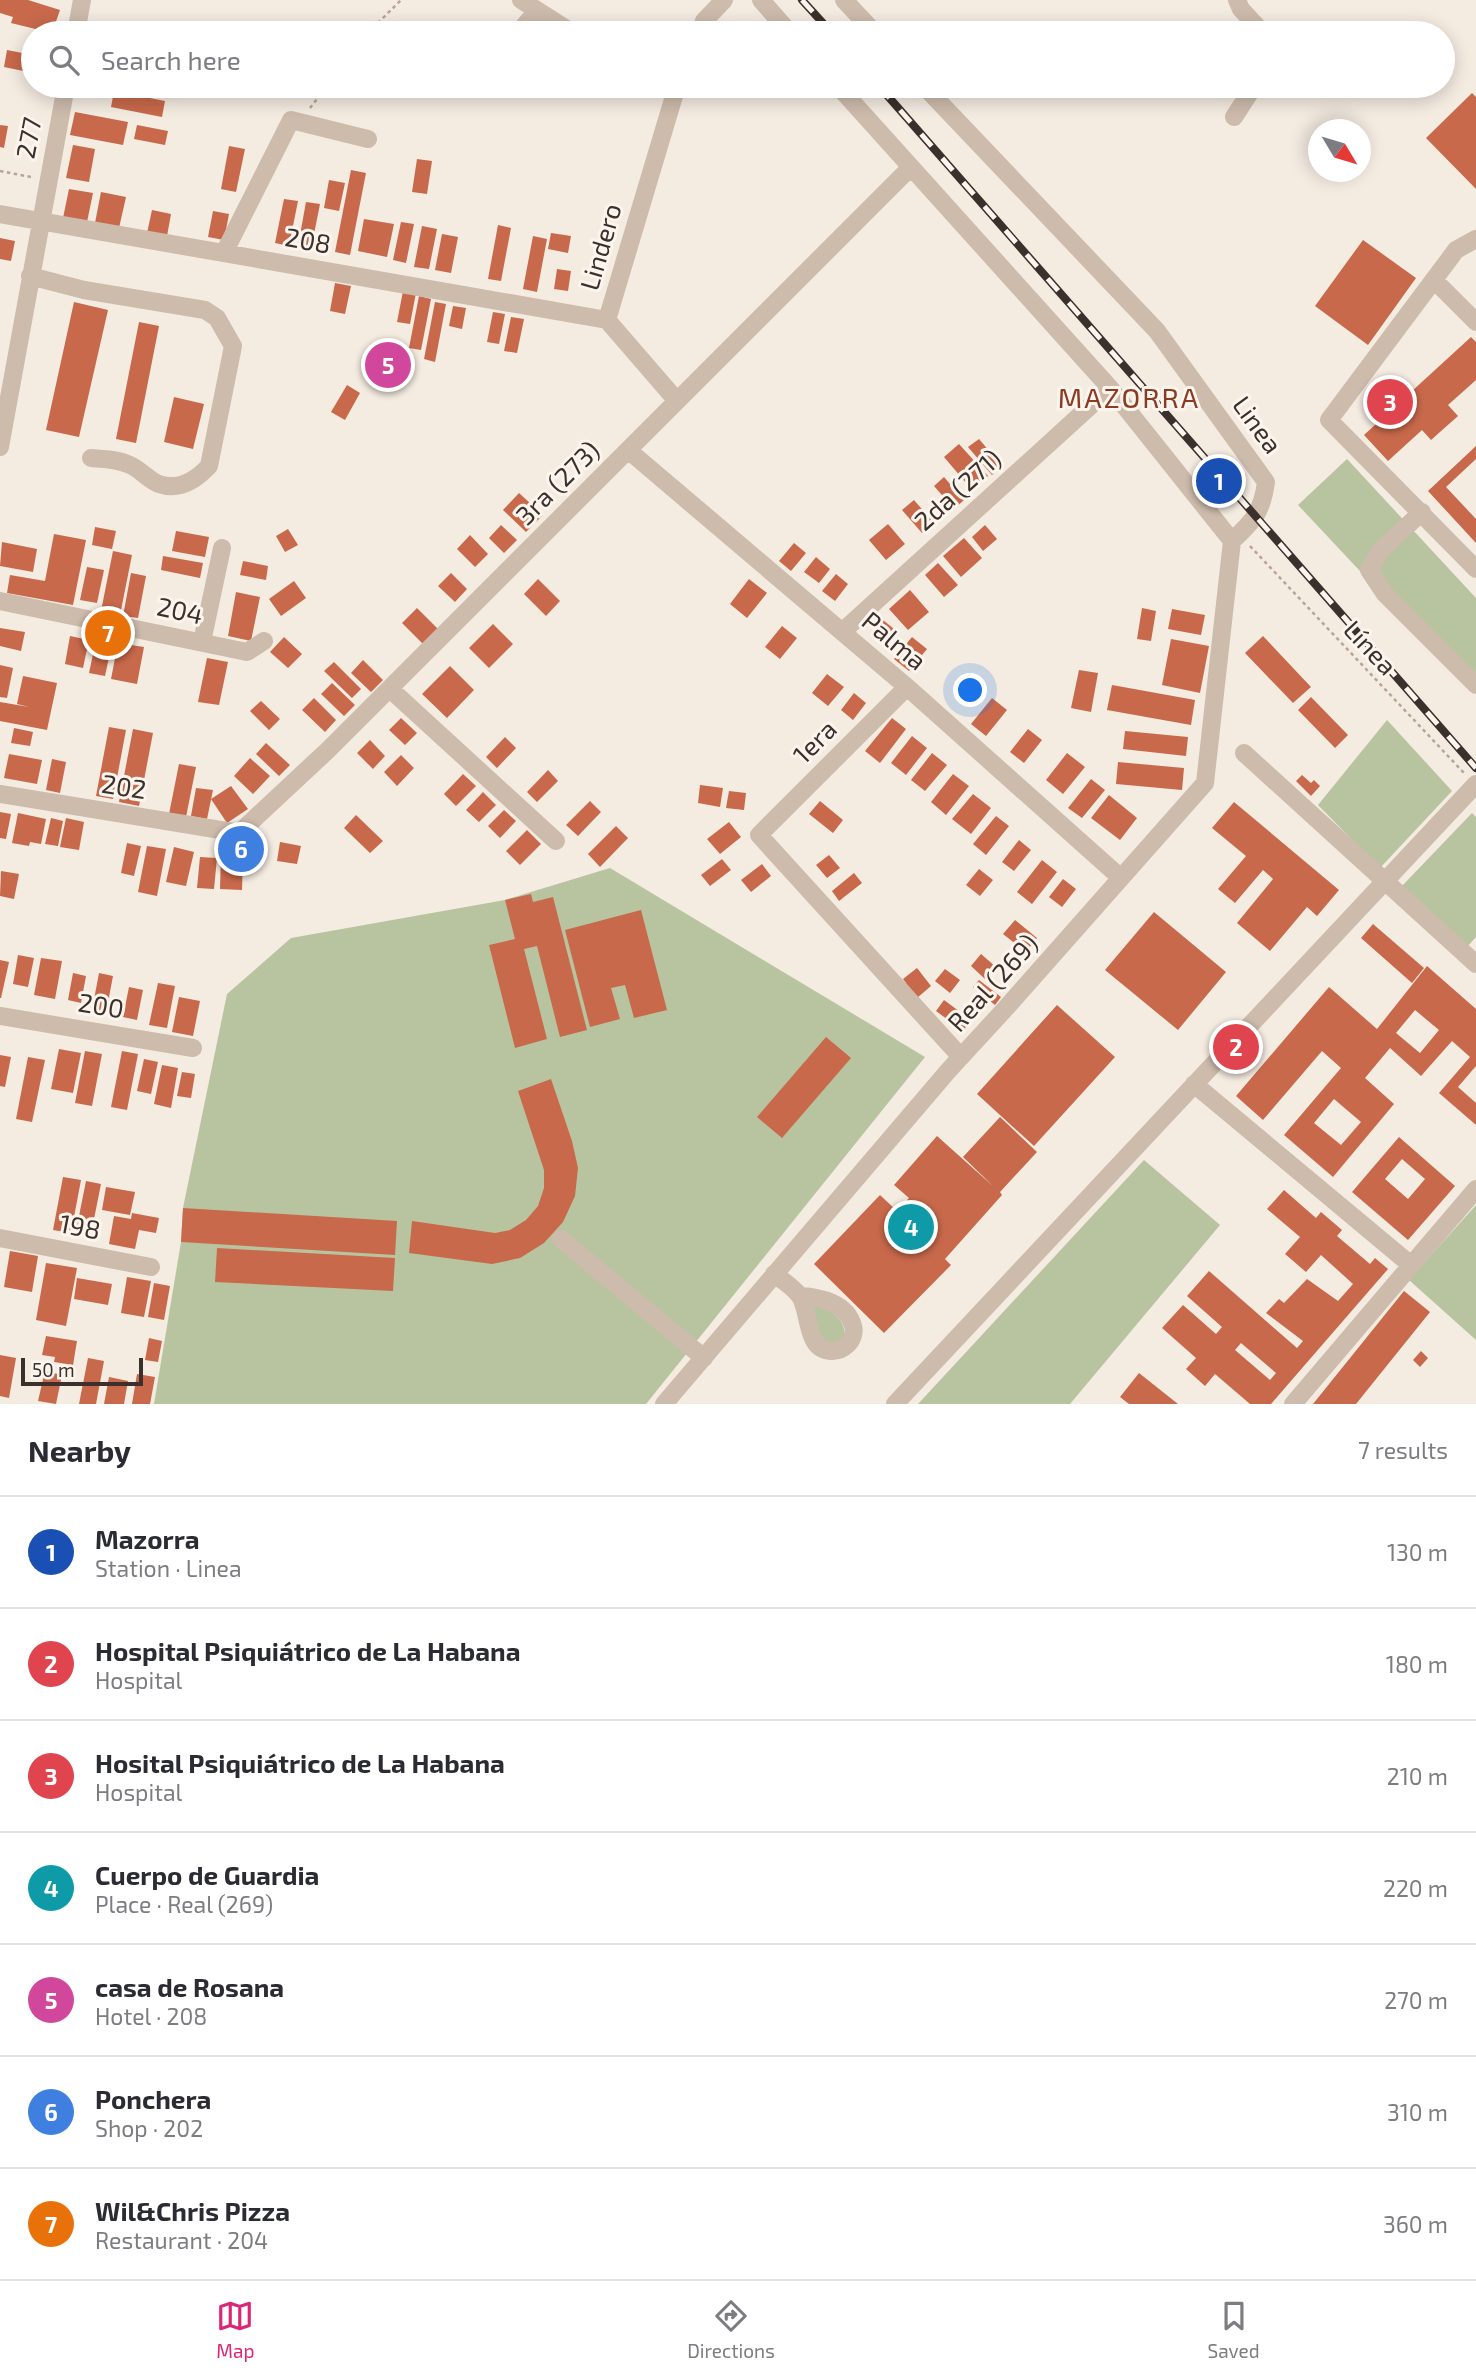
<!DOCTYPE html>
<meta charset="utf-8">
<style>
body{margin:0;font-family:"Exo 2",sans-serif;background:#f2f2f3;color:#2b2b33}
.compass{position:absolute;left:1308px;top:119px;width:63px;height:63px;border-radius:50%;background:#fff;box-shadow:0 4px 18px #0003;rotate:128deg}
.scale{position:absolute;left:21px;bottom:18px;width:122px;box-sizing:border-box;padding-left:7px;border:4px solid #3b302b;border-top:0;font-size:19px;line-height:24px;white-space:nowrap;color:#3b302b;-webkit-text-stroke:5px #fbf5ee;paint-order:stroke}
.you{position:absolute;left:971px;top:691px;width:24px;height:24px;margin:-18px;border:5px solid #fff;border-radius:50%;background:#1a73e8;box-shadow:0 0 0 10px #1a73e833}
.badge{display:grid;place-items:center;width:46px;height:46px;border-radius:50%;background:#db2777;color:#fff;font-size:23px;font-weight:700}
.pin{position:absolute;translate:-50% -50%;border:4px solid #fff;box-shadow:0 2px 7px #0006}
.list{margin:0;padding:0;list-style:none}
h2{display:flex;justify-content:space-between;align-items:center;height:91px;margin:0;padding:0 28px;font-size:30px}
h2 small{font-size:23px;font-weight:400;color:#7c7c81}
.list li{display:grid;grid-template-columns:46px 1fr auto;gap:21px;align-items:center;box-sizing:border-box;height:112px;padding:0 28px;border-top:2px solid #e1e1e2}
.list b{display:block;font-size:26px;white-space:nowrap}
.list p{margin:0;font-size:23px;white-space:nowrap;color:#7c7c81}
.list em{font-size:23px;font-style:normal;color:#7c7c81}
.icon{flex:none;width:38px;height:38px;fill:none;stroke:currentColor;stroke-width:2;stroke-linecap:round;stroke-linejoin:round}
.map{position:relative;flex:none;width:1476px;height:1404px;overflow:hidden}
.search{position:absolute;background:#fff;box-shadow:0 4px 18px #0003;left:21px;right:21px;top:21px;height:77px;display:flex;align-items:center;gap:18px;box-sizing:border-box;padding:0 24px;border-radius:38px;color:#7c7c81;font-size:26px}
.sheet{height:875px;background:#fff}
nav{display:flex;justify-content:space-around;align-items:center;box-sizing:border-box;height:98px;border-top:2px solid #e1e1e2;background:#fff;font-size:19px;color:#7c7c81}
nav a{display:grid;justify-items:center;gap:4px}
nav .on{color:#db2777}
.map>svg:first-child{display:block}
</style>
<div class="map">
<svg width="1476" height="1404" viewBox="0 0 1476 1404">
<rect width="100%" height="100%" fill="#f4ebe1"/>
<path fill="#b8c4a0" d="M1347 459 1476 598V676L1467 685 1298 505Z
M1387 720 1452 791 1380 868 1318 805Z
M1472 813 1476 817V937L1467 947 1402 886Z
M610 868 925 1057 646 1404H154L181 1242 183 1208 227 994 291 938 505 900Z
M1144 1160 1220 1225 1070 1404H918Z
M1476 1205V1340L1409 1280Z
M809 1304C828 1309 845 1315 845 1337L835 1344 822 1341Z"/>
<path fill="#c8694b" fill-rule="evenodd" d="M0 0H28L60 10 52 33 11 23 13 17 0 13Z
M7 50 33 55V73L4 67Z
M128 86H164L163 94Z
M114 91 165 101 162 117 111 107Z
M1472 93 1476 97V189L1426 138Z
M75 112 128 122 123 145 70 135Z
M0 125 8 126 4 148 0 147Z
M137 125 168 131 165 145 134 139Z
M73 145 95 149 89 182 66 178Z
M229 146 245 149 236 192 221 189Z
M417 159 432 161 427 194 412 192Z
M351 170 366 173 350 255 335 252Z
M329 180 345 183 339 211 324 208Z
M69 189 93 193 87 222 63 218Z
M101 192 126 197 119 228 95 223Z
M284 199 298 201 289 246 275 243Z
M306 202 320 204 311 249 298 246Z
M152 210 171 214 167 236 147 233Z
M213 211 229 214 224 240 208 237Z
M364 219 394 224 387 257 358 251Z
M401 222 414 224 406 263 393 260Z
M498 225 511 228 501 281 488 279Z
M422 226 437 229 429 269 414 267Z
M551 233 571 236 568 253 548 249Z
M442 234 458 237 451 273 435 270Z
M533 236 547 239 537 292 523 289Z
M0 238 15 241 11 261 0 259Z
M1363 240 1416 278 1368 345 1315 306Z
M557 269 571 271 568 291 554 289Z
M335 283 351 286 345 314 330 311Z
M403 291 416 293 410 324 397 322Z
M419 296 431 299 421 350 409 348Z
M74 302 108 310 79 437 46 430Z
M435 302 446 304 435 362 424 359Z
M453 306 466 308 462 329 449 326Z
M493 312 505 314 499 344 487 342Z
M511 317 524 319 517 353 504 351Z
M139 322 159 326 136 443 116 439Z
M1471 337 1476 342V380L1448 405 1458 416 1431 440 1422 430 1388 461 1364 435Z
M347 385 360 393 345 420 331 412Z
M174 397 204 404 193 449 164 442Z
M979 439 1002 466 992 475 968 447Z
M959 444 988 476 972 490 944 457Z
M1476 446V459L1446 487 1476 519V543L1428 491Z
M944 477 964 500 954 509 934 486Z
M519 493 543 515 526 532 503 510Z
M914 500 933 522 922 533 902 510Z
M888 524 905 544 886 560 869 540Z
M501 525 517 540 504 553 489 538Z
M985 525 997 539 983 551 972 537Z
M95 527 116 531 112 549 92 545Z
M288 529 298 545 285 552 276 536Z
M176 531 209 537 205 557 172 551Z
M54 534 86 540 73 605 7 593 10 575 45 581Z
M470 535 488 554 475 567 457 549Z
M964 538 982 558 961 577 943 556Z
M2 542 37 549 33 572 0 566Z
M794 543 806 553 791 571 779 561Z
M113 551 132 555 120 615 101 611Z
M163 556 203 563 200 578 161 570Z
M816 557 830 569 819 583 804 572Z
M243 561 268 566 266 580 240 575Z
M938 563 958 585 944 597 925 575Z
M87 567 104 570 97 603 80 600Z
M131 573 146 576 138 618 123 616Z
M451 573 467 589 455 602 438 586Z
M836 574 848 584 835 601 822 591Z
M538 579 560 601 546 616 524 594Z
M749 579 767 593 747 618 730 604Z
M294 581 306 598 281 616 269 599Z
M910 590 929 612 908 630 889 609Z
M236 592 260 597 251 641 228 636Z
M417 608 440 631 425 646 402 623Z
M1142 608 1156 611 1151 641 1137 639Z
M1172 609 1205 615 1201 635 1168 629Z
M883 620 899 633 890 644 873 631Z
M493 624 513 644 489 668 469 648Z
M782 626 797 638 780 659 765 647Z
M0 628 25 632 21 651 0 646Z
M70 636 89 640 83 668 65 664Z
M1263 636 1311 687 1293 703 1245 653Z
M284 637 302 654 288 668 270 652Z
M912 637 927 649 909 671 894 659Z
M1171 639 1209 646 1200 693 1162 685Z
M96 640 112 643 105 676 89 673Z
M118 643 144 647 137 684 111 679Z
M207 658 228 662 219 705 198 702Z
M363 660 383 680 371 692 351 673Z
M334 662 361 689 352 698 324 671Z
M0 665 13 668 7 698 0 697Z
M450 666 474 690 447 718 422 694Z
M1079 670 1098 673 1091 712 1071 708Z
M827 674 844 687 828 706 812 693Z
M23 676 57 683 47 730 0 721V702L29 707 17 704Z
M332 683 355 705 344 716 321 694Z
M1112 685 1195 700 1191 725 1107 710Z
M854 693 866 703 853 720 841 710Z
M1311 697 1348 735 1335 748 1298 710Z
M314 698 336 720 325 732 302 710Z
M992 698 1007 710 986 736 971 724Z
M261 701 280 719 269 730 250 711Z
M401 718 417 733 405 745 389 730Z
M892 718 906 729 880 763 865 751Z
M109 727 126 730 113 799 96 796Z
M14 728 33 732 30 746 11 743Z
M133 729 153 733 139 806 119 802Z
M1028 729 1042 740 1024 763 1010 752Z
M1125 731 1188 737 1186 756 1123 749Z
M912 736 927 748 906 775 891 763Z
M505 737 516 748 497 768 486 757Z
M370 740 385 756 373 769 357 753Z
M266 743 290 765 279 776 256 754Z
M932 753 947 765 925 791 911 780Z
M1067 753 1085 767 1063 794 1046 780Z
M9 754 42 760 37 784 4 778Z
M401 755 414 768 397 786 384 772Z
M250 758 270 776 253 794 234 776Z
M52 759 66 762 60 793 46 790Z
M1118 762 1184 768 1182 790 1116 784Z
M179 764 196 767 186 817 169 814Z
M548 770 558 781 537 802 527 792Z
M463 774 476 786 456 806 444 794Z
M953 774 969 786 946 815 931 802Z
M1302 775 1311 783 1314 780 1320 786 1311 796 1296 781Z
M1091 779 1105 790 1082 818 1068 808Z
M700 785 723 788 720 807 698 803Z
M231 786 248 809 227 823 211 799Z
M196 788 213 790 207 819 191 816Z
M729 791 746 793 744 810 726 808Z
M483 792 496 805 479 822 466 810Z
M973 794 991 808 971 834 952 819Z
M1109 795 1137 818 1120 840 1091 818Z
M590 801 601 812 578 836 566 825Z
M820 801 843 820 833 833 809 814Z
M1234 802 1339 890 1317 916 1307 907 1270 951 1237 923 1273 879 1263 870 1235 903 1218 889 1246 856 1212 828Z
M504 810 516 821 500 838 488 826Z
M0 812 11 814 6 839 0 838Z
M18 813 46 819 41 844 30 842 29 846 12 843Z
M356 815 383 841 370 853 344 828Z
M996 816 1009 826 986 855 973 844Z
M51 818 63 821 58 846 45 844Z
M66 818 84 822 79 850 60 847Z
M729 822 741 837 720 854 707 839Z
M616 826 628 838 600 867 588 854Z
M527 830 541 844 520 865 506 851Z
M1019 840 1031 850 1014 871 1002 862Z
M280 842 301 846 297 864 277 861Z
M127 843 141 846 134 876 121 873Z
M147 846 166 849 157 896 138 892Z
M174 847 194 852 186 886 166 882Z
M221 854 243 855 242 890 220 889Z
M829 855 840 868 827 878 816 865Z
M200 857 217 858 214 889 197 888Z
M722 859 731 870 710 886 701 875Z
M1042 860 1057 872 1032 904 1017 892Z
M762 864 771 876 751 892 741 880Z
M979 869 993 880 980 896 966 885Z
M1 871 19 874 14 899 0 896Z
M854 873 862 883 839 901 832 891Z
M1063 879 1076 889 1062 907 1049 897Z
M531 894 533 902 553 897 587 1030 560 1037 537 946 524 949 547 1039 515 1048 489 945 515 939 505 900Z
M641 910 667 1010 634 1018 625 985 611 988 620 1019 590 1027 565 930Z
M1154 912 1226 972 1178 1030 1105 970Z
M1015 920 1037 938 1026 952 1003 934Z
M1373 924 1424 968 1412 983 1361 938Z
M981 954 996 967 985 979 971 966Z
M18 955 34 958 28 987 13 984Z
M41 958 62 961 55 999 34 995Z
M0 960 9 962 1 998H0Z
M1427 966 1476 1009V1066L1458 1087 1476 1103V1125L1439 1093 1470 1057 1452 1041 1421 1076 1390 1048 1365 1078 1394 1104 1333 1177 1284 1135 1341 1068 1322 1051 1263 1120 1236 1096 1329 987 1377 1029ZM1415 1010 1439 1030 1420 1053 1396 1033ZM1334 1099 1361 1122 1341 1145 1314 1123Z
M917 968 931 986 917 998 903 979Z
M945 969 960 980 950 993 935 981Z
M73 973 86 976 81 1003 68 1000Z
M99 973 113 976 106 1013 92 1010Z
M979 980 1001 997 995 1005 973 987Z
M158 983 175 986 167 1028 149 1025Z
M129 987 143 990 137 1020 123 1017Z
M179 997 200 1001 193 1036 172 1032Z
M944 1000 971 1020 963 1031 936 1011Z
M1057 1005 1115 1057 1034 1146 977 1094Z
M826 1037 851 1058 782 1138 757 1117Z
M59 1049 81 1053 73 1093 51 1089Z
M85 1051 102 1054 92 1106 75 1103Z
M122 1051 138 1054 127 1110 111 1107Z
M0 1055 11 1057 5 1087 0 1086Z
M28 1057 45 1060 32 1122 16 1119Z
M144 1059 158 1062 151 1094 137 1091Z
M162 1065 178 1068 171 1108 154 1104Z
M182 1072 195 1074 191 1098 177 1096Z
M551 1079 572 1141 578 1168 575 1196 563 1222 544 1243 520 1258 492 1264 409 1253 412 1221 495 1233 510 1230 526 1220 538 1206 544 1188V1170L518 1091Z
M1000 1117 1037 1152 1000 1192 1002 1195 945 1259 951 1265 884 1333 814 1264 880 1195 897 1211 909 1198 894 1185 937 1136 994 1187 963 1157Z
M1399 1137 1455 1186 1408 1240 1352 1192ZM1402 1159 1425 1179 1408 1199 1385 1179Z
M63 1177 81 1180 71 1233 53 1230Z
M86 1181 101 1184 91 1234 76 1231Z
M106 1187 135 1192 130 1215 102 1210Z
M1284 1190 1316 1218 1321 1212 1342 1230 1337 1236 1370 1264 1375 1258 1388 1269 1271 1404H1250L1215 1374 1205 1386 1186 1369 1196 1358 1162 1328 1183 1305 1216 1334 1222 1327 1187 1296 1209 1271 1297 1348 1303 1341 1266 1313 1279 1299 1284 1303 1307 1279 1338 1301 1353 1284 1321 1255 1306 1272 1285 1254 1300 1237 1267 1209ZM1241 1343 1276 1373 1270 1380 1235 1350Z
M183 1208 397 1221 395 1255 181 1242Z
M132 1213 159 1218 156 1233 139 1230 135 1249 109 1244 114 1216 131 1219Z
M217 1248 395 1258 393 1291 215 1282Z
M10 1251 38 1256 32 1292 4 1287Z
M46 1263 77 1268 66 1326 36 1320Z
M127 1277 151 1281 144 1317 121 1313Z
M77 1278 112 1284 108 1305 74 1299Z
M154 1283 170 1286 164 1320 148 1317Z
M1404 1291 1430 1312 1356 1404H1313Z
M46 1336 77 1341 73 1365 54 1362 55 1357 42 1355Z
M149 1338 162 1341 158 1362 145 1360Z
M1421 1351 1428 1358 1420 1367 1413 1360Z
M0 1355 16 1358 9 1398 0 1396Z
M88 1358 104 1361 96 1404H79Z
M45 1371 62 1375 56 1404 38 1401Z
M1139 1373 1178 1404H1129L1120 1397Z
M137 1374 155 1377 150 1404H132Z
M109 1377 128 1381 124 1404H104Z"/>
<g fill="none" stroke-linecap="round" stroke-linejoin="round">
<path stroke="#b9a596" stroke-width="2.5" stroke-dasharray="3.5 3.5" stroke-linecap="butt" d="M368 33 401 0
M310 108 327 86
M0 171 31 177
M1250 546 1464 773"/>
<path stroke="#cdbbac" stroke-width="18" d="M521 0 573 33
M761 0 790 33
M844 0 875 33
M1237 0 1241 9 1263 33
M76 33 82 0
M518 33 537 11
M699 33 704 21 724 0
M677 86 607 320 677 401
M838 86 1110 388 1232 541
M924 86 1157 331 1266 482C1262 513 1253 521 1232 541
M1234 117 1254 86
M0 214 607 320
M1476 239 1456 250 1329 420 1476 569
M224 253 291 120 368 139
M30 276 84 290 205 310 217 318 233 346 209 466C196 480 179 491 159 484 148 480 140 469 130 465 118 459 104 459 91 458
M1434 280 1476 322
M0 447 66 86
M628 450 907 687 1121 878
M1422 512 1380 551 1369 570 1385 594 1476 685
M0 601 247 652 264 641
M842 632 1110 388
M202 642 222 548
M907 687 759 835 961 1057
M390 689 556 841
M1244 753 1476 964
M0 794 239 833 328 750 911 167
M0 1016 193 1048
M1194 1084 1411 1265
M0 1238 151 1267
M561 1239 704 1358
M774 1274C782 1280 793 1287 799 1295 811 1310 804 1351 832 1351 838 1351 843 1349 847 1345 852 1341 855 1332 853 1326 847 1303 820 1297 800 1296
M664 1404 948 1071 1005 1009 1205 783 1232 541
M895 1404 1476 784
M1293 1404 1476 1189"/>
<defs>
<path id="rail" d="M802 0 832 33
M879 86 1476 768"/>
</defs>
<use href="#rail" stroke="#3b302b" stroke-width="8"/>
<use href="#rail" stroke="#fbf5ee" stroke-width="5" stroke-dasharray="16" stroke-linecap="butt"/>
</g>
<g text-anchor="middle" stroke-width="6" stroke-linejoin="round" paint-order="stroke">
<g font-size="26" fill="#3b302b" stroke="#fbf5ee">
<text transform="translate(29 138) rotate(-79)" y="9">277</text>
<text transform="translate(308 241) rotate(10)" y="9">208</text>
<text transform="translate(601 247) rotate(-74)" y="9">Lindero</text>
<text transform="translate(1257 425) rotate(54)" y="9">Linea</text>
<text transform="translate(558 483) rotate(-45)" y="9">3ra (273)</text>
<text transform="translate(958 490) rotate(-42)" y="9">2da (271)</text>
<text transform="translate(180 611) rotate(12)" y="9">204</text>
<text transform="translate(894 641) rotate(40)" y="9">Palma</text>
<text transform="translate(1370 648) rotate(47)" y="9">Línea</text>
<text transform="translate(815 742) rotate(-45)" y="9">1era</text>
<text transform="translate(124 787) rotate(9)" y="9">202</text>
<text transform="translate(993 983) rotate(-48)" y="9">Real (269)</text>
<text transform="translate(101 1006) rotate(9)" y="9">200</text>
<text transform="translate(80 1227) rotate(11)" y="9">198</text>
</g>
<g font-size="28" letter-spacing="2" fill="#8c3b22" stroke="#fbf5ee">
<text x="1129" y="408">MAZORRA</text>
</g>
</g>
</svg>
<svg class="compass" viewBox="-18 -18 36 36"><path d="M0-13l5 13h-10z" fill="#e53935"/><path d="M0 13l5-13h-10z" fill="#7c7c81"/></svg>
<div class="scale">50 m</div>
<div class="you"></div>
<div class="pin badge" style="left:1219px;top:481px;background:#1a4fb4">1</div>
<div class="pin badge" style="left:1236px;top:1047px;background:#e0444e">2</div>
<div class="pin badge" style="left:1390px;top:402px;background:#e0444e">3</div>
<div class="pin badge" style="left:911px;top:1227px;background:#0f9aa8">4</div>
<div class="pin badge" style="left:388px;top:365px;background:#d1479c">5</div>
<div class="pin badge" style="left:241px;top:849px;background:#3f7fe0">6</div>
<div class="pin badge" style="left:108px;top:633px;background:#e8710a">7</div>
<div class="search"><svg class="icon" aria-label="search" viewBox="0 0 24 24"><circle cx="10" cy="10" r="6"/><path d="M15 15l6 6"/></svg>Search here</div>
</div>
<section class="sheet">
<h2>Nearby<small>7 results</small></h2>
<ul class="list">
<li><span class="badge" style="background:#1a4fb4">1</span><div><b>Mazorra</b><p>Station · Linea</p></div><em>130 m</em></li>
<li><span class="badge" style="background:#e0444e">2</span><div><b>Hospital Psiquiátrico de La Habana</b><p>Hospital</p></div><em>180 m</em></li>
<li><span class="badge" style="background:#e0444e">3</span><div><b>Hosital Psiquiátrico de La Habana</b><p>Hospital</p></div><em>210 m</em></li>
<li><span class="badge" style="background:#0f9aa8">4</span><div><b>Cuerpo de Guardia</b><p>Place · Real (269)</p></div><em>220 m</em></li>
<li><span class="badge" style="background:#d1479c">5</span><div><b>casa de Rosana</b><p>Hotel · 208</p></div><em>270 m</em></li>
<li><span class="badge" style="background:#3f7fe0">6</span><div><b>Ponchera</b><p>Shop · 202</p></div><em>310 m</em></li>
<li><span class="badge" style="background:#e8710a">7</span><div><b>Wil&amp;Chris Pizza</b><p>Restaurant · 204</p></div><em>360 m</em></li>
</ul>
</section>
<nav>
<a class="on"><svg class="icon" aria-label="map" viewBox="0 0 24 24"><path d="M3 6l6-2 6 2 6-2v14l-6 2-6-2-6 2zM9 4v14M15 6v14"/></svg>Map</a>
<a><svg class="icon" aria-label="directions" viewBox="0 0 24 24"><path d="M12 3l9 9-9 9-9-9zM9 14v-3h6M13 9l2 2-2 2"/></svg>Directions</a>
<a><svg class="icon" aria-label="saved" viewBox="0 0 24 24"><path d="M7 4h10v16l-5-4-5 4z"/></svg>Saved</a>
</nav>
